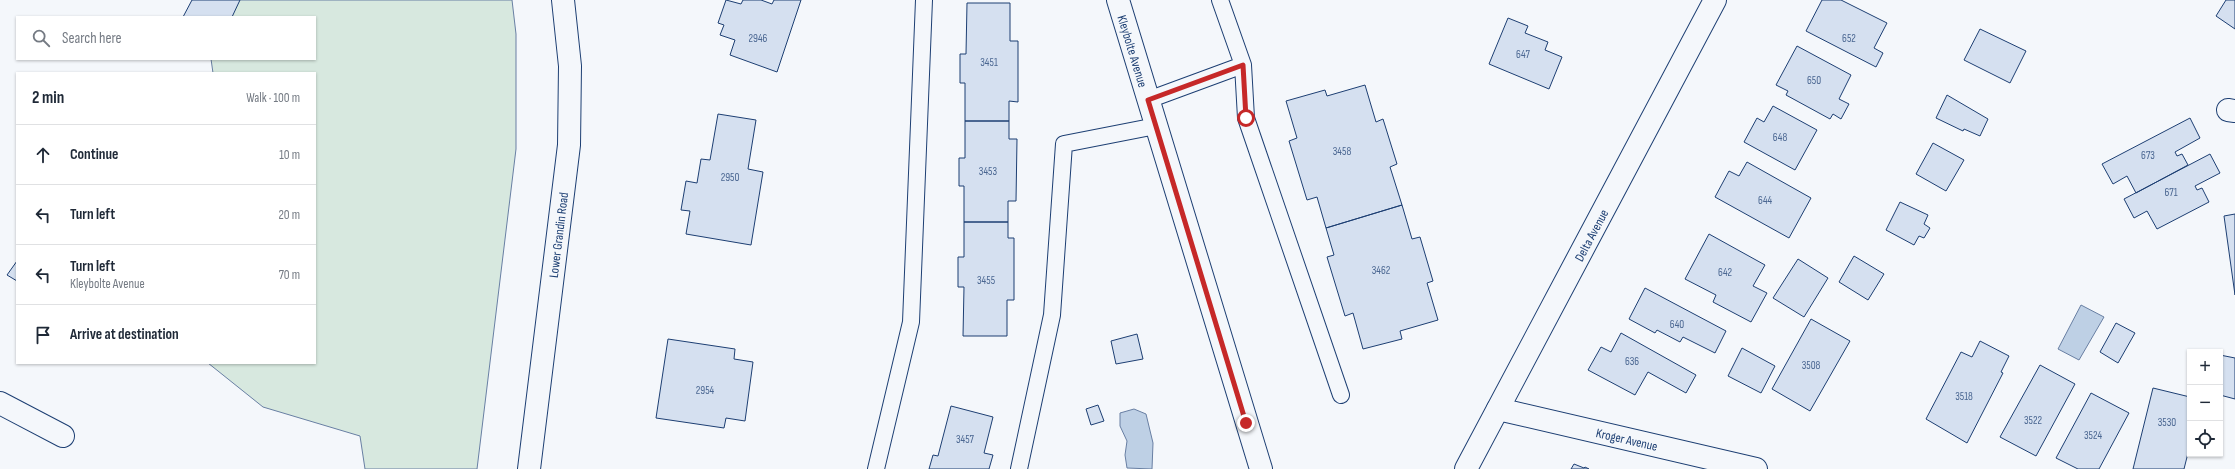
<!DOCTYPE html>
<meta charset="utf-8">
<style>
body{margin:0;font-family:"Sofia Sans Condensed",sans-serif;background:#f2f2f3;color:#1f2937}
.controls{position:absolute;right:12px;bottom:12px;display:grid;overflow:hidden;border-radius:0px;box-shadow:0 1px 3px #0004}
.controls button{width:36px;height:36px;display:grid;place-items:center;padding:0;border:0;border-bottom:1px solid #e0e1e3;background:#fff;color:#1f2937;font:20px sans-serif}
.stop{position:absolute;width:12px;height:12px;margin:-9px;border:3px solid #c62828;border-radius:50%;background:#fff}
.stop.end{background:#c62828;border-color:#fff;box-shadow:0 1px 4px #0008}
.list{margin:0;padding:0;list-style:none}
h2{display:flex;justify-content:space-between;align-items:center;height:52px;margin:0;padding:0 16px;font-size:17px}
h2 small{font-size:13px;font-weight:400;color:#747a83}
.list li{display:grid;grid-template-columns:26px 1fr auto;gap:12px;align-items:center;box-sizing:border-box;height:60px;padding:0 16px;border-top:1px solid #e0e1e3}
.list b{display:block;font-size:15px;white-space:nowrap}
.list p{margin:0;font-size:13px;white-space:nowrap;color:#747a83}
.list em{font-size:13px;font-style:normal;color:#747a83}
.icon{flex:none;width:22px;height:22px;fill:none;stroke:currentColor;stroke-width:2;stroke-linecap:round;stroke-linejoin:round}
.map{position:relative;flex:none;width:2235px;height:469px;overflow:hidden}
.search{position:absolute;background:#fff;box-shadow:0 1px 3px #0004;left:16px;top:16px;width:300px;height:44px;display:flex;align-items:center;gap:10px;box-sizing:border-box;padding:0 14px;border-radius:0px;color:#747a83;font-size:15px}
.panel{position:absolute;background:#fff;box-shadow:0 1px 3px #0004;left:16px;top:72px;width:300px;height:292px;border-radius:0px}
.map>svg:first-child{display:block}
</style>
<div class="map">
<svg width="2235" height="469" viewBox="0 0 2235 469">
<rect width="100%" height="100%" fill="#f4f7fb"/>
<path fill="#d7e8df" stroke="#687fa3" d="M206 0H512L516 34V149L477 469H365L360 436 263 407 208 363H315V73H213L211 59H315V17H208Z"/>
<path fill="#bed0e5" stroke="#687fa3" d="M2081 305 2104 317 2079 360 2058 349Z
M1134 409 1146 414 1153 443 1152 469 1127 468 1125 455 1127 441 1120 426V413Z"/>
<path fill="#d5e0f0" stroke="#1d3f73" d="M192 0H240L232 17H183Z
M726 0 741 4 743 0H761L772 4 774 0H801L777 72 730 55 735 40 720 35 724 25 718 23Z
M1822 0H1841L1887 23 1874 48 1883 53 1876 67 1806 31Z
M2226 0H2235V29L2216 16Z
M967 3H1010V41H1018V102L1009 101V121H965V83H960V54H966Z
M1508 18 1528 26 1525 33 1548 42 1545 50 1562 57 1549 89 1489 64Z
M1980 29 2026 51 2010 83 1964 60Z
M1797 46 1851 75 1839 99 1849 104 1841 119 1833 114 1830 119 1786 95 1788 91 1776 85Z
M1365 85 1376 122 1383 119 1397 164 1390 167 1402 205 1326 228 1317 197 1307 200 1289 141 1297 138 1286 101 1325 90 1327 96Z
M1947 95 1988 119 1980 136 1964 129 1963 131 1936 118Z
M1773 106 1817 130 1795 170 1744 142 1757 118 1764 122Z
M718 114 756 120 748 169 763 172 751 245 686 234 690 211 681 210 686 181 697 183 701 159 710 160Z
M2190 118 2200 138 2175 152 2177 156 2182 154 2188 165 2136 193 2127 176 2113 184 2102 164Z
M965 121H1009V139H1017L1016 201H1008V222H964V186H959V158H965Z
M1933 143 1964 160 1946 191 1916 174Z
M2210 154 2220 173 2195 186 2197 190 2202 188 2209 202 2157 229 2147 211 2134 218 2124 199Z
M1747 162 1811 198 1789 238 1715 197 1729 171 1739 176Z
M1900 202 1928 215 1924 224 1930 228 1924 238 1919 236 1914 245 1886 230Z
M1402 205 1412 239 1420 237 1433 281 1427 283 1438 320 1400 331 1402 339 1363 349 1353 313 1345 316 1327 257 1334 255 1326 228Z
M2235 214V295L2224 216Z
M964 222H1008V238H1014V300H1007V336H963L964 287H958V257H964Z
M1709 234 1765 265 1753 286 1767 293 1751 322 1713 302 1716 295 1685 279Z
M1854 256 1884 274 1868 300 1839 282Z
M1798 259 1828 278 1804 317 1773 298Z
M17 261V281L7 275Z
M1645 288 1726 331 1715 353 1683 337 1680 342 1657 330 1655 333 1629 319Z
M1811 319 1850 341 1810 411 1772 389Z
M2116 323 2135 333 2118 363 2100 352Z
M1621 333 1696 375 1686 393 1648 372 1635 395 1588 370 1601 347 1611 352Z
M1137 334 1143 359 1116 364 1111 341Z
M668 339 735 349 734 359 753 362 745 421 726 418 724 428 656 418Z
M1980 341 2009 356 2001 372 2003 373 1967 443 1926 419 1961 352 1972 357Z
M1742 348 1775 366 1761 393 1728 376Z
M2220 355 2235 358V399L2220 395Z
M2040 365 2075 384 2036 456 2000 437Z
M2153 388 2190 397V445L2184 469H2133Z
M2091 393 2129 413 2099 469H2078L2056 458Z
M1098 405 1104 421 1091 425 1086 409Z
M951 406 993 417 984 453 993 455 989 469H929L933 455 938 456Z
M1574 464 1584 468 1585 467 1589 469H1571Z"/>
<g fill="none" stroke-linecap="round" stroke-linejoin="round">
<defs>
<path id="lane" d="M1243 65 1246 118 1341 395
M1148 100 1243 65 1220 0
M876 469 911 322 924 0
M1019 469 1052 315 1064 144 1156 126"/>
<path id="street" d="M1118 0 1261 469
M2228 110 2235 111
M0 403 63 436
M1498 409 1756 469
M529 469 569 145 570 66 563 0"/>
<path id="secondary" d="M1466 469 1715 0"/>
</defs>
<use href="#lane" stroke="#1d3f73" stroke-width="18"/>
<use href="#street" stroke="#1d3f73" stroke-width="24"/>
<use href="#secondary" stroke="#1d3f73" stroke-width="24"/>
<use href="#lane" stroke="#f4f7fb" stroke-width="16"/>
<use href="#street" stroke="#f4f7fb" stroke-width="22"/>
<use href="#secondary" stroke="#f4f7fb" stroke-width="22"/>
</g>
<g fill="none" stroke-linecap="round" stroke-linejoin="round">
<path stroke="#c62828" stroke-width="5" d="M1246 423 1148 100 1243 65 1246 118"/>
</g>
<g text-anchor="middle" stroke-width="3" stroke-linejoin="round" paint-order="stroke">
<g font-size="11" fill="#4b6792">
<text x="758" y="42">2946</text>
<text x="1849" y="42">652</text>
<text x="1523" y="58">647</text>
<text x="989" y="66">3451</text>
<text x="1814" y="84">650</text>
<text x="1780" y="141">648</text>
<text x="1342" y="155">3458</text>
<text x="2148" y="159">673</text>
<text x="988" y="175">3453</text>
<text x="730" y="181">2950</text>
<text x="2171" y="196">671</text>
<text x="1765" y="204">644</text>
<text x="1381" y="274">3462</text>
<text x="1725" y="276">642</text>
<text x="986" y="284">3455</text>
<text x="1677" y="328">640</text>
<text x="1632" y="365">636</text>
<text x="1811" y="369">3508</text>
<text x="705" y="394">2954</text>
<text x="1964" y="400">3518</text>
<text x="2033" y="424">3522</text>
<text x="2167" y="426">3530</text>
<text x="2093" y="439">3524</text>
<text x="965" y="443">3457</text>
</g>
<g font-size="13" fill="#1d3f73" stroke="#f4f7fb">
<text transform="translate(1133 51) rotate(73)" y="5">Kleybolte Avenue</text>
<text transform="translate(558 235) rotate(-83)" y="5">Lower Grandin Road</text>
<text transform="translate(1591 235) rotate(-62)" y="5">Delta Avenue</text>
<text transform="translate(1627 439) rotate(13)" y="5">Kroger Avenue</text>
</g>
</g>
</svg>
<div class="controls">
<button>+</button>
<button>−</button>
<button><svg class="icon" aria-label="locate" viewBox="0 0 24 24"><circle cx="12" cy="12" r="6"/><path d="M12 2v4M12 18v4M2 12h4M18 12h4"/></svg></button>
</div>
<div class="stop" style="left:1246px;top:118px"></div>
<div class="stop end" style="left:1246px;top:423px"></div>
<div class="search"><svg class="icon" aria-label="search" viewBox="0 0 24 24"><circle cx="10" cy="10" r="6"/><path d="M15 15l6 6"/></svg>Search here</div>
<section class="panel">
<h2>2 min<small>Walk · 100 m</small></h2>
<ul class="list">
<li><svg class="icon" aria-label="ahead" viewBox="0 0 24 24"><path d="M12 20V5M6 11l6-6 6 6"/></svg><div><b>Continue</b></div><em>10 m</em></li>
<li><svg class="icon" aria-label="left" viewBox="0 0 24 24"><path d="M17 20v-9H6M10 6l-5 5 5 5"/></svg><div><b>Turn left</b></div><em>20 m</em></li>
<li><svg class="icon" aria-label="left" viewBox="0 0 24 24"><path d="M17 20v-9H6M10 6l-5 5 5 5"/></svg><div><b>Turn left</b><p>Kleybolte Avenue</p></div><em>70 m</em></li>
<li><svg class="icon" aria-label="arrive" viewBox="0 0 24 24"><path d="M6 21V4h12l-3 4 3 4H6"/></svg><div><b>Arrive at destination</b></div></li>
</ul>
</section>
</div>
